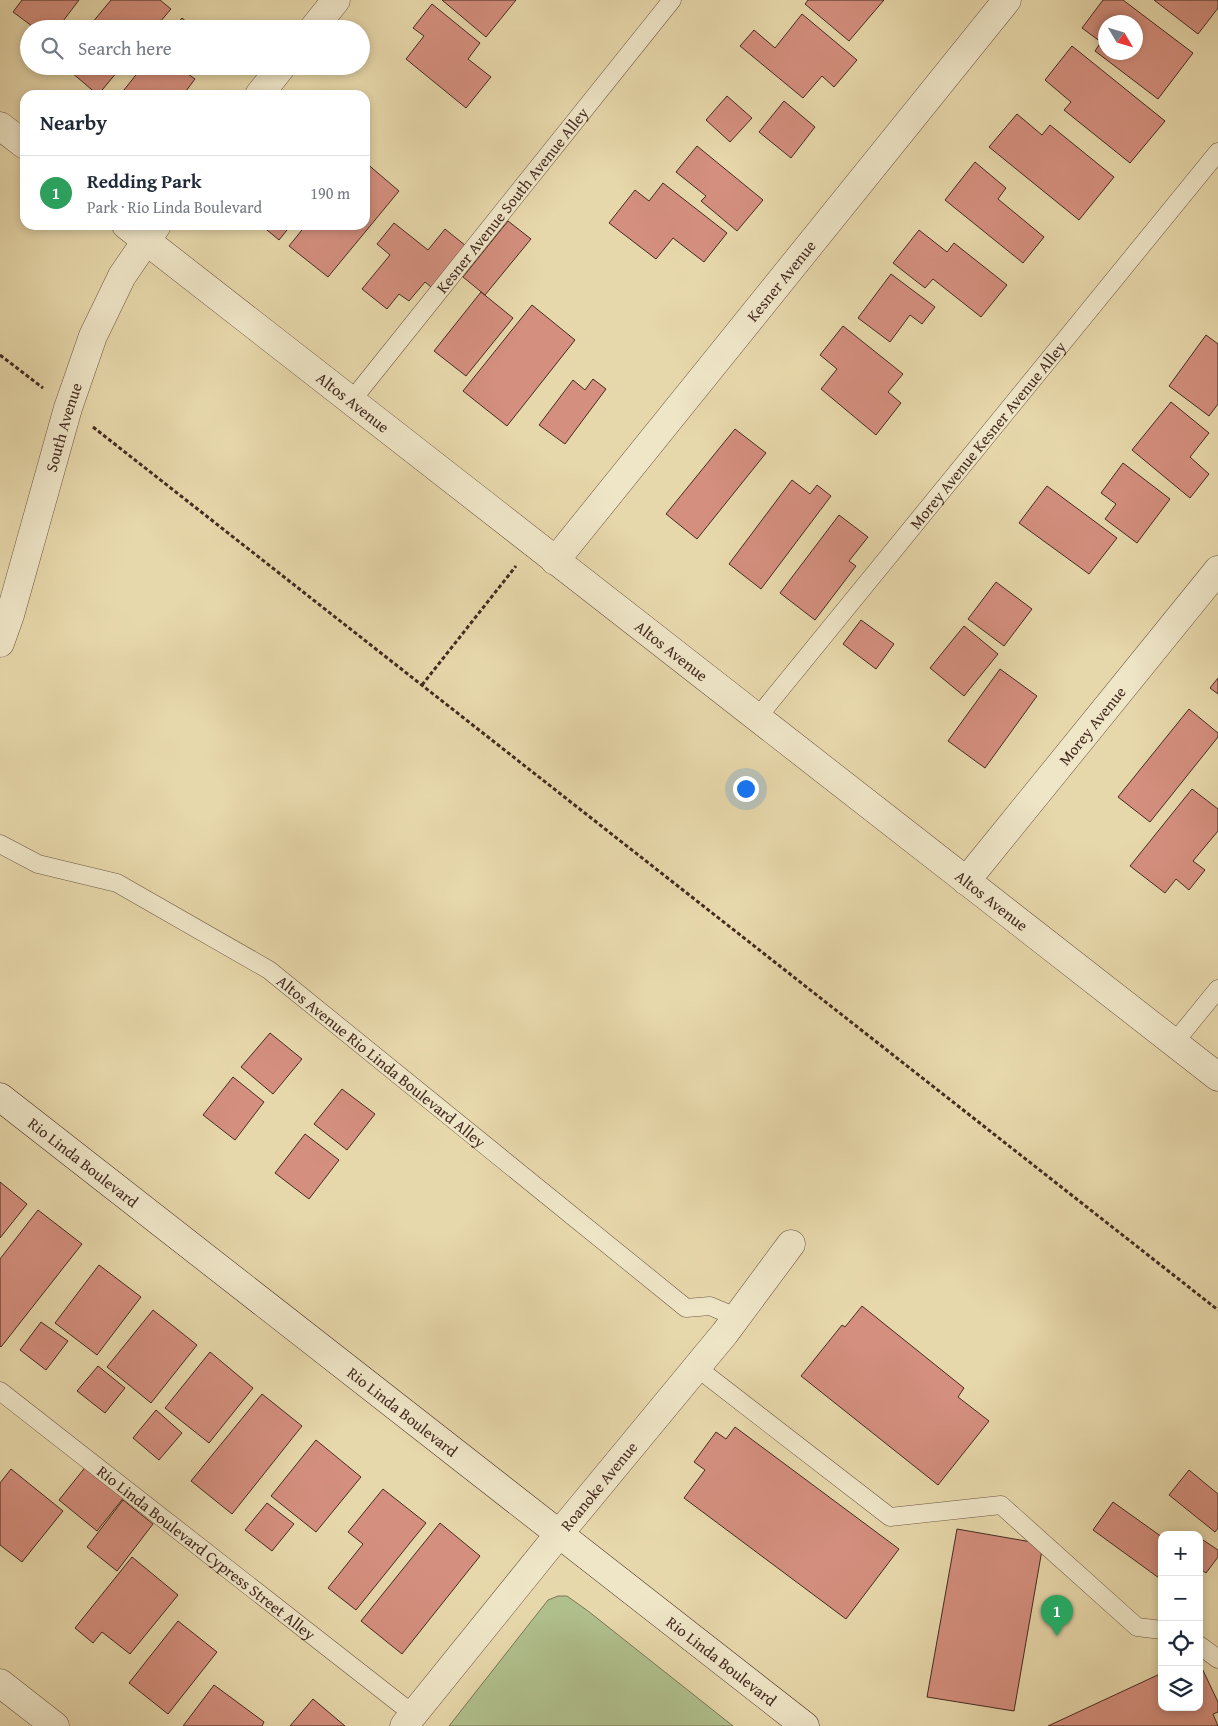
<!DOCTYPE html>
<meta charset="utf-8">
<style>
body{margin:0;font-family:"Gentium Book Plus",serif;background:#f6f6f7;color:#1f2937}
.controls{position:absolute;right:15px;bottom:15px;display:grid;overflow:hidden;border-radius:10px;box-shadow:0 2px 8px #0003}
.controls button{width:45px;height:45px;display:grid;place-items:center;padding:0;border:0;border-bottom:1px solid #e0e1e3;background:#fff;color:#1f2937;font:25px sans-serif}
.compass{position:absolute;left:1098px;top:15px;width:45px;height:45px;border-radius:50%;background:#fff;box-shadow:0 2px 8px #0003;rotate:128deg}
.you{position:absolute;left:745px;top:788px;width:18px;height:18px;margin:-12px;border:4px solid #fff;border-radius:50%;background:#1a73e8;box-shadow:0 0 0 8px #1a73e833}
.badge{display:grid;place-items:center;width:32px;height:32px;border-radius:50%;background:#2563eb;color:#fff;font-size:16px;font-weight:700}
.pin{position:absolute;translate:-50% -41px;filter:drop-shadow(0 1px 2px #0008)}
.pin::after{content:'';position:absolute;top:26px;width:18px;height:15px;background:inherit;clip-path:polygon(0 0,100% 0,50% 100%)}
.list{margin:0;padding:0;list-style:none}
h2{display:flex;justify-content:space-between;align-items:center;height:65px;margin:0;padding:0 20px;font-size:21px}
h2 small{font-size:16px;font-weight:400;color:#747a83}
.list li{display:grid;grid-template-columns:32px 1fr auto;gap:15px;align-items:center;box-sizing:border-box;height:75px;padding:0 20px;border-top:1px solid #e0e1e3}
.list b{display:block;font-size:19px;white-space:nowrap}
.list p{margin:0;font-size:16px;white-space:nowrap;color:#747a83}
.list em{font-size:16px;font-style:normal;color:#747a83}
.icon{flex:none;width:28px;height:28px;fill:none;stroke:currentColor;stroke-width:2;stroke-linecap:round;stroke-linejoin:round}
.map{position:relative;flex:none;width:1218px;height:1726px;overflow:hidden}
.search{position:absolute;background:#fff;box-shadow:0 2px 8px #0003;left:20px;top:20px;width:350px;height:55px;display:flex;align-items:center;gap:12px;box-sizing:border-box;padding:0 18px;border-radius:28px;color:#747a83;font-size:19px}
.panel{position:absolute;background:#fff;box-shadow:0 2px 8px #0003;left:20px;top:90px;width:350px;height:140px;border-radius:15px}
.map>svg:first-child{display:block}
</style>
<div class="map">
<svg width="1218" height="1726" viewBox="0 0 1218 1726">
<rect width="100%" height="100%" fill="#e7d8ab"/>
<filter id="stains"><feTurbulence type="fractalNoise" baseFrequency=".004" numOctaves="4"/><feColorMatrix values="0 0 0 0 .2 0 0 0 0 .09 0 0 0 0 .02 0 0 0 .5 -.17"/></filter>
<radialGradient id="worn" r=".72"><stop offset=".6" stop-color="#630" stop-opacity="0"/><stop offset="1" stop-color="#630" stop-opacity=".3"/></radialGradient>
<path fill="#b0c08d" stroke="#7a7657" d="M558 1596H567L588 1611 733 1726H449L548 1600Z"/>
<path fill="#d48f7e" stroke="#452b21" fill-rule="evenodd" d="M22 0H79L57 29H36L13 12Z
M111 0H160L171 9 154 29H87Z
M442 0H516L486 37Z
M808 0H884L849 41 805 4Z
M1103 0H1123L1193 53 1158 99 1095 51 1101 42 1082 28ZM1106 22H1136V52H1106Z
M1154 0H1218V8L1198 34Z
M432 4 480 43 468 59 491 77 466 108 406 59 424 36 413 28Z
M802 14 857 60 834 87 822 76 803 98 740 46 754 30 775 48Z
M182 18 195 29H173Z
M1072 46 1165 121 1130 163 1064 110 1071 102 1045 80Z
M64 66H122L98 95Z
M143 66H187L184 71 195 79 183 95H120Z
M727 96 752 118 730 142 706 120Z
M784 101 815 127 791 158 759 132Z
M1017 114 1042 135 1050 125 1114 177 1079 220 989 147Z
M697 146 763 200 737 231 701 201 706 196 676 172Z
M365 162 399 191 328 277 289 246 306 225H365Z
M975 162 1006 188 998 199 1044 237 1023 263 945 200Z
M663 183 727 233 704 262 673 238 656 259 609 223 635 190 649 201Z
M508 221 531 239 485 295 463 277Z
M394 223 428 250 445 229 471 250 437 292 425 282 409 301 399 294 387 309 362 289 390 255 377 244Z
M261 225H291L279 240Z
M919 230 947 252 954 243 1007 285 981 317 933 279 925 288 893 263Z
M891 274 935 307 922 324 910 315 890 342 858 318Z
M481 292 513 318 466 376 434 351Z
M532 305 575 340 507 426 463 391Z
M843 326 903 374 888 392 901 403 876 435 821 389 837 369 820 355Z
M1206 335 1218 344V404L1209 416 1169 386Z
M593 379 606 389 565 444 539 425 573 380 585 390Z
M1171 402 1209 433 1190 457 1209 474 1190 498 1132 450Z
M735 429 766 453 697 539 666 514Z
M1123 463 1170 499 1137 543 1105 519 1116 504 1101 493Z
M792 480 810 494 817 485 831 496 761 589 729 564Z
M1047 486 1117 538 1089 574 1019 523Z
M839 515 868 537 849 561 856 566 815 620 780 593Z
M996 582 1032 609 1004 646 968 619Z
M861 620 894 644 876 669 843 644Z
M964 626 998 654 964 696 930 668Z
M1000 669 1037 696 985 768 948 741Z
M1218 678V694L1210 688Z
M1189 709 1218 733V737L1150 822 1118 797Z
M1192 789 1218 809V831L1193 861 1205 870 1189 890 1176 879 1165 893 1130 866Z
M270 1033 302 1059 273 1094 241 1067Z
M233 1077 264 1102 235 1140 203 1115Z
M342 1089 375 1114 347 1150 314 1124Z
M305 1134 339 1160 309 1199 275 1173Z
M0 1182 27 1204 0 1238Z
M38 1210 82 1244 1 1347 0 1346V1259Z
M99 1265 141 1297 97 1355 55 1323Z
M862 1306 964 1388 958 1397 989 1421 938 1485 801 1376 842 1325 845 1327Z
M153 1310 197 1345 151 1403 107 1367Z
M41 1322 68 1341 46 1370 20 1350Z
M210 1352 253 1388 209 1443 165 1408Z
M98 1366 125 1388 105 1413 77 1391Z
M262 1394 302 1426 232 1514 191 1481Z
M156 1410 182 1433 159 1460 133 1438Z
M735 1427 899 1549 846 1619 684 1498 705 1470 694 1462 716 1432 726 1439Z
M316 1440 361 1477 316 1532 271 1496Z
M87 1465 125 1496 97 1531 59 1500Z
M11 1469 63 1511 22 1562 0 1545V1483Z
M1189 1470 1218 1494V1528L1215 1532 1169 1495Z
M383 1489 426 1523 356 1610 328 1588 363 1544 348 1532Z
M123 1500 153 1524 117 1571 87 1547Z
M1113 1502 1162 1537V1574L1159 1578 1093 1530Z
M267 1503 294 1524 272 1551 245 1530Z
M440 1523 480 1556 402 1654 361 1621Z
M957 1529 1043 1544 1014 1711 927 1697Z
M1203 1540 1218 1550V1557L1206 1573 1199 1568V1546Z
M132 1557 178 1595 130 1654 102 1632 93 1643 75 1628Z
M178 1621 217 1652 168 1714 129 1683Z
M1199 1662 1218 1702V1712L1213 1714 1218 1726H1048L1162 1673V1707H1199Z
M214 1685 264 1722 262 1726H183Z
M313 1699 345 1726H290Z"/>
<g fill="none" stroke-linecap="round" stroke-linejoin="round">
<defs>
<g id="service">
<path id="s1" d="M352 400 672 0"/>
<path id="s2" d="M757 718 1218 152"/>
<path id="s3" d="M0 844 38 864 117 883 269 970 686 1308 710 1306 736 1317"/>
<path d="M1174 1043 1218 989"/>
<path d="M696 1367 890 1517 1001 1505 1137 1627 1162 1630"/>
<path id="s4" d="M0 1391 413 1714"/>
<path d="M1199 1645 1218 1659"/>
</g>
<g id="minor">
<path d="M313 29 336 0"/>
<path d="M259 95 282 66"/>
<path d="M0 126 25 145"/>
<path id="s5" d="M126 225 1218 1077"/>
<path id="s6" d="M555 561 1007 0"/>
<path id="s7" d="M0 643 10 615 68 408 93 336 122 276 157 225"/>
<path id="s8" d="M966 881 1218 570"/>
<path d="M0 1683 55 1726"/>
<path id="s9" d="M404 1726 559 1534 725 1333 791 1244"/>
</g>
<g id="secondary">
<path id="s10" d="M0 1097 805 1726"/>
</g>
</defs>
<use href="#service" stroke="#6e5644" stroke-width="19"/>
<use href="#minor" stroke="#6e5644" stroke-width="29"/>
<use href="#secondary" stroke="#452b21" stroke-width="29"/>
<path stroke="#452b21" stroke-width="3" stroke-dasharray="4 2.5" stroke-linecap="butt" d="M0 355 43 388
M93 427 1218 1310
M422 685 516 566"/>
<use href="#service" stroke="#efe6c8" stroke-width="18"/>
<use href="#minor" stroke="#efe6c8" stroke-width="28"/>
<use href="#secondary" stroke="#efe6c8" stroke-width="28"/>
</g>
<g text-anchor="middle" stroke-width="4" stroke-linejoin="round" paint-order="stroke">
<g font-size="16" fill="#452b21" stroke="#efe6c8">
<text dy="6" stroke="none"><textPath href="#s1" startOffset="256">Kesner Avenue South Avenue Alley</textPath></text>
<text dy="6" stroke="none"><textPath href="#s6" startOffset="360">Kesner Avenue</textPath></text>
<text dy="6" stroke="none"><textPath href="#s5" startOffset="288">Altos Avenue</textPath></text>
<text dy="6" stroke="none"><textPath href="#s7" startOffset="225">South Avenue</textPath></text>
<text dy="6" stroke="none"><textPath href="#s2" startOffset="365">Morey Avenue Kesner Avenue Alley</textPath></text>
<text dy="6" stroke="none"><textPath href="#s5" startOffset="692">Altos Avenue</textPath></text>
<text dy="6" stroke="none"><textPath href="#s8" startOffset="200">Morey Avenue</textPath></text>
<text dy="6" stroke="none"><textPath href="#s5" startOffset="1098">Altos Avenue</textPath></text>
<text dy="6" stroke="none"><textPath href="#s3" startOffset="444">Altos Avenue Rio Linda Boulevard Alley</textPath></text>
<text dy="6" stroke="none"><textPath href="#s10" startOffset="106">Rio Linda Boulevard</textPath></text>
<text dy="6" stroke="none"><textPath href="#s10" startOffset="511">Rio Linda Boulevard</textPath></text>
<text dy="6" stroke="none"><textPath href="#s9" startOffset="309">Roanoke Avenue</textPath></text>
<text dy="6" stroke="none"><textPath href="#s4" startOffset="262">Rio Linda Boulevard Cypress Street Alley</textPath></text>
<text dy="6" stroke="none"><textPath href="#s10" startOffset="916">Rio Linda Boulevard</textPath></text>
</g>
</g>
<rect width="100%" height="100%" filter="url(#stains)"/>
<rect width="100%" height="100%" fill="url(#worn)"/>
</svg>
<div class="controls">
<button>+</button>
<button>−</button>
<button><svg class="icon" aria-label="locate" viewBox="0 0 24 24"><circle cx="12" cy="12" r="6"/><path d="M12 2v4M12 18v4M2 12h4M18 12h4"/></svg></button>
<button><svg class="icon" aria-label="layers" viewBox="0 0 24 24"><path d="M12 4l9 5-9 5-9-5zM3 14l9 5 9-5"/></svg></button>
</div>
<svg class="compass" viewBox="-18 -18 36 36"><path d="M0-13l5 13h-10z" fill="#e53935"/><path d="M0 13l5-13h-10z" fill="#747a83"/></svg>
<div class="you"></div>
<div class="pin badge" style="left:1057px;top:1636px;background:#2e9e5b">1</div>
<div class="search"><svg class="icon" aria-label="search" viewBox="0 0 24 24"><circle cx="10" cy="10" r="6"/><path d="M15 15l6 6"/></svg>Search here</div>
<section class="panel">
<h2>Nearby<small></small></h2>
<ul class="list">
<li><span class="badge" style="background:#2e9e5b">1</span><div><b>Redding Park</b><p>Park · Rio Linda Boulevard</p></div><em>190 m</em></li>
</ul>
</section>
</div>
